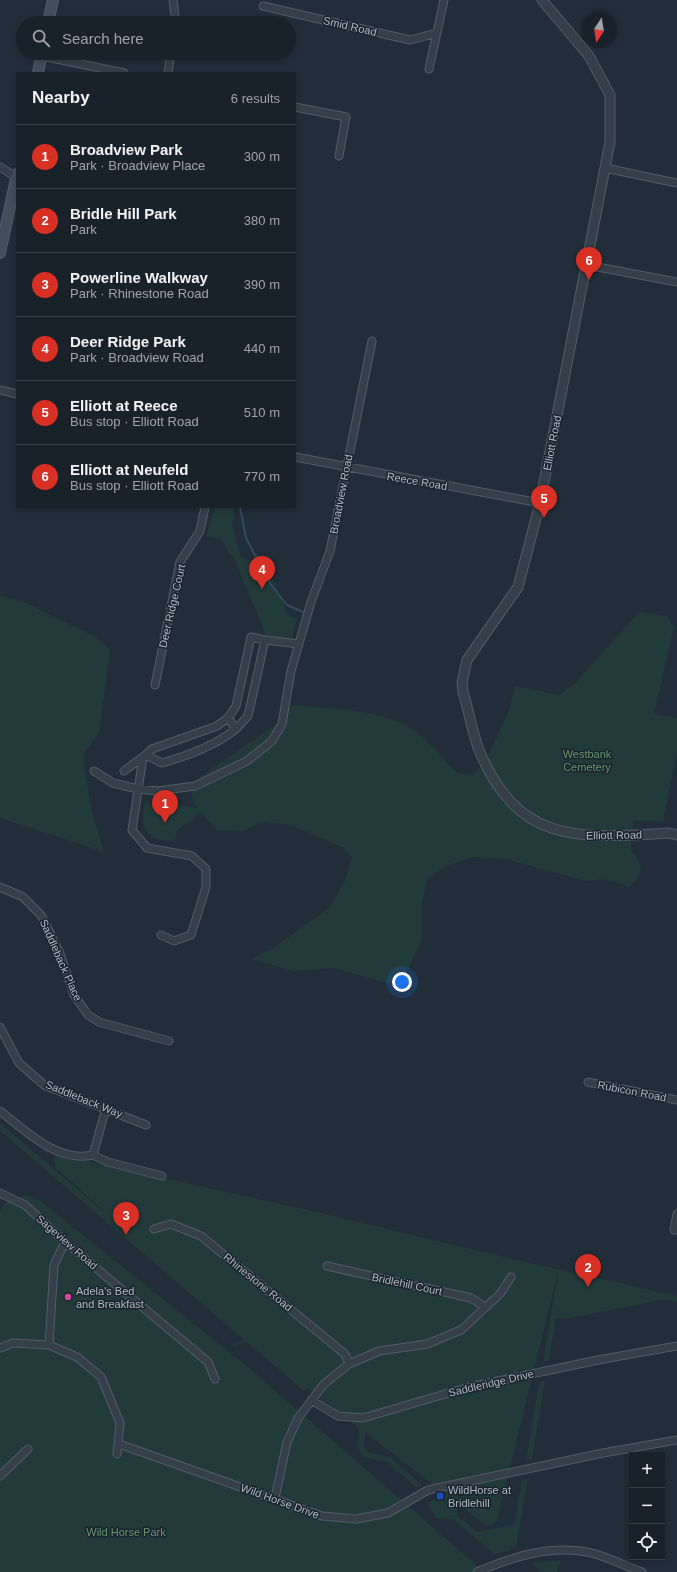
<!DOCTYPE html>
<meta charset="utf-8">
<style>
body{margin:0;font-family:Arial,sans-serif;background:#222a33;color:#f1f3f6}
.controls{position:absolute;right:12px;bottom:12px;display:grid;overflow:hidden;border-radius:0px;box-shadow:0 2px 6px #0003}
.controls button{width:36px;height:36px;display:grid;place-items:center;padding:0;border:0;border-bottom:1px solid #373f47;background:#19222b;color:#f1f3f6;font:20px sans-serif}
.compass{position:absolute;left:581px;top:12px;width:36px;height:36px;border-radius:50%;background:#19222b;box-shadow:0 2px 6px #0003;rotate:192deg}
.you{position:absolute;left:402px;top:982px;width:14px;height:14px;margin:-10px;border:3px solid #fff;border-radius:50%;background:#1a73e8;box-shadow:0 0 0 6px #1a73e833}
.badge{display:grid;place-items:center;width:26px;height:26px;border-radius:50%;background:#d93025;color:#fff;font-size:13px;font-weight:700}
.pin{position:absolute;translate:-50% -33px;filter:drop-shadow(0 1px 2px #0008)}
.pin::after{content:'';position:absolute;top:21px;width:14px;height:12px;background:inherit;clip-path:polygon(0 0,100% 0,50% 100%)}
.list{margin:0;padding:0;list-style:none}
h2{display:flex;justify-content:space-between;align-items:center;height:52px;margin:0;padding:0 16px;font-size:17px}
h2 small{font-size:13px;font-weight:400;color:#9fa4a9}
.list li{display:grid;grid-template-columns:26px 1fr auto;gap:12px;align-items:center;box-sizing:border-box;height:64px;padding:0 16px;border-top:1px solid #373f47}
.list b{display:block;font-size:15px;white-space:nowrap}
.list p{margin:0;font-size:13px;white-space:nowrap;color:#9fa4a9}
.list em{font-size:13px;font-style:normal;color:#9fa4a9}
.icon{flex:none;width:22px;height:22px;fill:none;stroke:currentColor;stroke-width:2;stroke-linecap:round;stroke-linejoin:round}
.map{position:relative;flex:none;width:677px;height:1572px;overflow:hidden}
.search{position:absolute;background:#19222b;box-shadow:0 2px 6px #0003;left:16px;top:16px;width:280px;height:44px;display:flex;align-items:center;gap:10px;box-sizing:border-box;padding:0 14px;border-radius:22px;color:#9fa4a9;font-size:15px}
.panel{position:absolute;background:#19222b;box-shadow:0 2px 6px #0003;left:16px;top:72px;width:280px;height:436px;border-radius:0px}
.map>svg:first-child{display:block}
</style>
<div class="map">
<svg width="677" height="1572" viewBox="0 0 677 1572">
<rect width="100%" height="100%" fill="#212d39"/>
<path fill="#223a3a" d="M215 507H235L232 526 241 558 267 564 287 614 297 619 290 647 283 646 267 637 233 556 230 555 221 539 206 536Z
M0 595 26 603 96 637 110 650 99 733 83 755 91 808 104 852 0 818Z
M639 612 667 616 674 627 654 714 677 718V754L663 821H633L631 850C645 869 644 869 630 887L605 879 585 881 505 859 473 857 446 866 427 879 422 904V939L400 987 334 968 293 971 251 959 275 947 329 908 344 883 352 858 344 848 291 825 264 822 242 831 217 830 202 813 177 830 175 842C159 840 141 838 143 817 143 812 143 806 146 802L168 803 198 808 193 801 190 784 275 725 292 705C333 709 382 708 416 732 430 741 445 761 457 773L471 775 484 764 509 711 515 686 559 695 575 683Z
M0 1123 124 1229 55 1167 54 1154 291 1206 526 1262 677 1296V1302L667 1299 566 1319 556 1318 549 1360 543 1362 558 1272 497 1520 491 1526 486 1525 456 1503 458 1516 477 1532 514 1525 522 1480 528 1479 516 1547 511 1546 510 1550 495 1555 453 1519 436 1518 427 1503 446 1495 365 1432 364 1446 367 1452 390 1457 422 1485 416 1487 387 1462 363 1457 358 1447 359 1428 307 1388 304 1391 247 1342 234 1346 231 1344 244 1340 0 1131Z
M25 1195 39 1200 249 1368 474 1563 478 1568V1572H0V1210L5 1203Z
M545 1381 532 1459 526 1460 539 1382Z
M561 1560 557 1572H541L531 1563Z"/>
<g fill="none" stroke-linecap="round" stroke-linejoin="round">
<path stroke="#344a61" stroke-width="2" d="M240 507 246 538 271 585 287 605 303 612"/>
<defs>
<path id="minor" d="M173 0 176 23
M263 6 410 40 437 33
M42 56 124 73
M429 69 444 0
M168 73 171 53
M295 107 346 117 339 156
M0 167 16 177
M605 168 677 183
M587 265 677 282
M0 390 17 394
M295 457 540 503
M155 685 180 562 200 531 205 507
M236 729 248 716 265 640
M146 755 162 763C187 756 216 745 236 729L228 718 236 706 251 637 265 640 299 644
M94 771 113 783 138 789 157 791 195 786 247 761 272 741 282 724 291 671 311 602 330 551 372 341
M124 771 143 757
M0 887 23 897 41 915 59 951 74 995 88 1015 99 1022 169 1041
M161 935 174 941 191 935 206 887V869L192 856 147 848 132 830 143 757 152 749 217 726 228 718
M0 1027 19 1063 44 1085 146 1125
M588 1082 677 1100
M0 1111C26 1131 57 1163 93 1155L106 1108
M93 1155 108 1162 162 1176
M0 1193 25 1205 65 1242 208 1362 215 1379
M677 1214 674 1230H677
M154 1229 171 1224 201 1236 340 1350 345 1354 349 1364
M327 1266 471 1298 485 1307
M49 1345 54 1265 65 1242
M0 1348 13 1343 49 1345 77 1357 101 1377 120 1423 117 1454
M311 1400 338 1416 363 1418 469 1387 598 1360 677 1346
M119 1444 322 1516 356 1519 388 1513 428 1490 603 1453 677 1440
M0 1476 28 1449
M275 1498 287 1442 298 1418 324 1384 349 1364 379 1351 427 1344 461 1330 500 1294 511 1277
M477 1572C512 1557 549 1545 587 1552 604 1555 625 1566 642 1572"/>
<path id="tertiary" d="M542 0 589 56 610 95V142L540 503 518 587 467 660 462 683 463 692C469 711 472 732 479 750 519 846 580 838 669 833L677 835"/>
<path id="secondary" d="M48 23 53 0
M38 73 42 53
M0 253 17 174"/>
</defs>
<use href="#minor" stroke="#525d67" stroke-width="9"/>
<use href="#tertiary" stroke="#525d67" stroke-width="11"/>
<use href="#secondary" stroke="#525d67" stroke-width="12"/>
<use href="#minor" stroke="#343f4a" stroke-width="7"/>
<use href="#tertiary" stroke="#343f4a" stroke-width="9"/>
<use href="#secondary" stroke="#424e5d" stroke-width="10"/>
</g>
<circle fill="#d1479c" stroke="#1a242e" stroke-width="1.5" cx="68" cy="1297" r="4"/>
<rect fill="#1a4fb4" stroke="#1a242e" stroke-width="1.5" x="436" y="1492" width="8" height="8" rx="2"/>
<g text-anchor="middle" stroke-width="3" stroke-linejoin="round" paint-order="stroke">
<g font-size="11" fill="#afbac6" stroke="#1a242e">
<text transform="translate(350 26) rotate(13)" y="4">Smid Road</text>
<text transform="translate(552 443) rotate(-79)" y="4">Elliott Road</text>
<text transform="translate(417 481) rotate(10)" y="4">Reece Road</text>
<text transform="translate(341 494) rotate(-79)" y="4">Broadview Road</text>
<text transform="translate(172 606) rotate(-77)" y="4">Deer Ridge Court</text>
<text transform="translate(614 835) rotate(-1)" y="4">Elliott Road</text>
<text transform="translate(61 960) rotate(66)" y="4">Saddleback Place</text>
<text transform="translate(632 1091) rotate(11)" y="4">Rubicon Road</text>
<text transform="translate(84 1099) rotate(22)" y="4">Saddleback Way</text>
<text transform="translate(67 1242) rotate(41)" y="4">Sageview Road</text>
<text transform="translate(258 1282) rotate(39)" y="4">Rhinestone Road</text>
<text transform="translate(407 1284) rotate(12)" y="4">Bridlehill Court</text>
<text transform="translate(491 1383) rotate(-13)" y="4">Saddleridge Drive</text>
<text transform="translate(280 1501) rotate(20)" y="4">Wild Horse Drive</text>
</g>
<g font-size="11" fill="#66976d" stroke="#1a242e">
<text x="587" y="758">Westbank<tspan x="587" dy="13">Cemetery</tspan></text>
<text x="126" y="1536">Wild Horse Park</text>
</g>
<g font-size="11" fill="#afbac6" stroke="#1a242e" text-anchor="start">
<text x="76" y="1295">Adela's Bed<tspan x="76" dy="13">and Breakfast</tspan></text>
<text x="448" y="1494">WildHorse at<tspan x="448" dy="13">Bridlehill</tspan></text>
</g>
</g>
</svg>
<div class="controls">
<button>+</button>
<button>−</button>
<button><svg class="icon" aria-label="locate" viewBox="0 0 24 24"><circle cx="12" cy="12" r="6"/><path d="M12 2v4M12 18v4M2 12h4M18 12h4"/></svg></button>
</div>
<svg class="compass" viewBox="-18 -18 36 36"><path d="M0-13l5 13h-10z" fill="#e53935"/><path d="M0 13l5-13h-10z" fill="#9fa4a9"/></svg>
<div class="you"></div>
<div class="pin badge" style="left:165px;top:823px">1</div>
<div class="pin badge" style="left:588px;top:1287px">2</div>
<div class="pin badge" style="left:126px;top:1235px">3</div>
<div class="pin badge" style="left:262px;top:589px">4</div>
<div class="pin badge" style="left:544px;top:518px">5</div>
<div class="pin badge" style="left:589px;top:280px">6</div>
<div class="search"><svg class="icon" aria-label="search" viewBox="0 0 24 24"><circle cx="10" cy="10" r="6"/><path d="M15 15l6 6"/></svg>Search here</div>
<section class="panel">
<h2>Nearby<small>6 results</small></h2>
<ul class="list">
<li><span class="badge">1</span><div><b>Broadview Park</b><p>Park · Broadview Place</p></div><em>300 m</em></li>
<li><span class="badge">2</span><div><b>Bridle Hill Park</b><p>Park</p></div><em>380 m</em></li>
<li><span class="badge">3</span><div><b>Powerline Walkway</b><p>Park · Rhinestone Road</p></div><em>390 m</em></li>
<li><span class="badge">4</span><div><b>Deer Ridge Park</b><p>Park · Broadview Road</p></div><em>440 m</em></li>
<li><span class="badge">5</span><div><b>Elliott at Reece</b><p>Bus stop · Elliott Road</p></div><em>510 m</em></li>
<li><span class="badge">6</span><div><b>Elliott at Neufeld</b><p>Bus stop · Elliott Road</p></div><em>770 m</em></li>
</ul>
</section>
</div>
